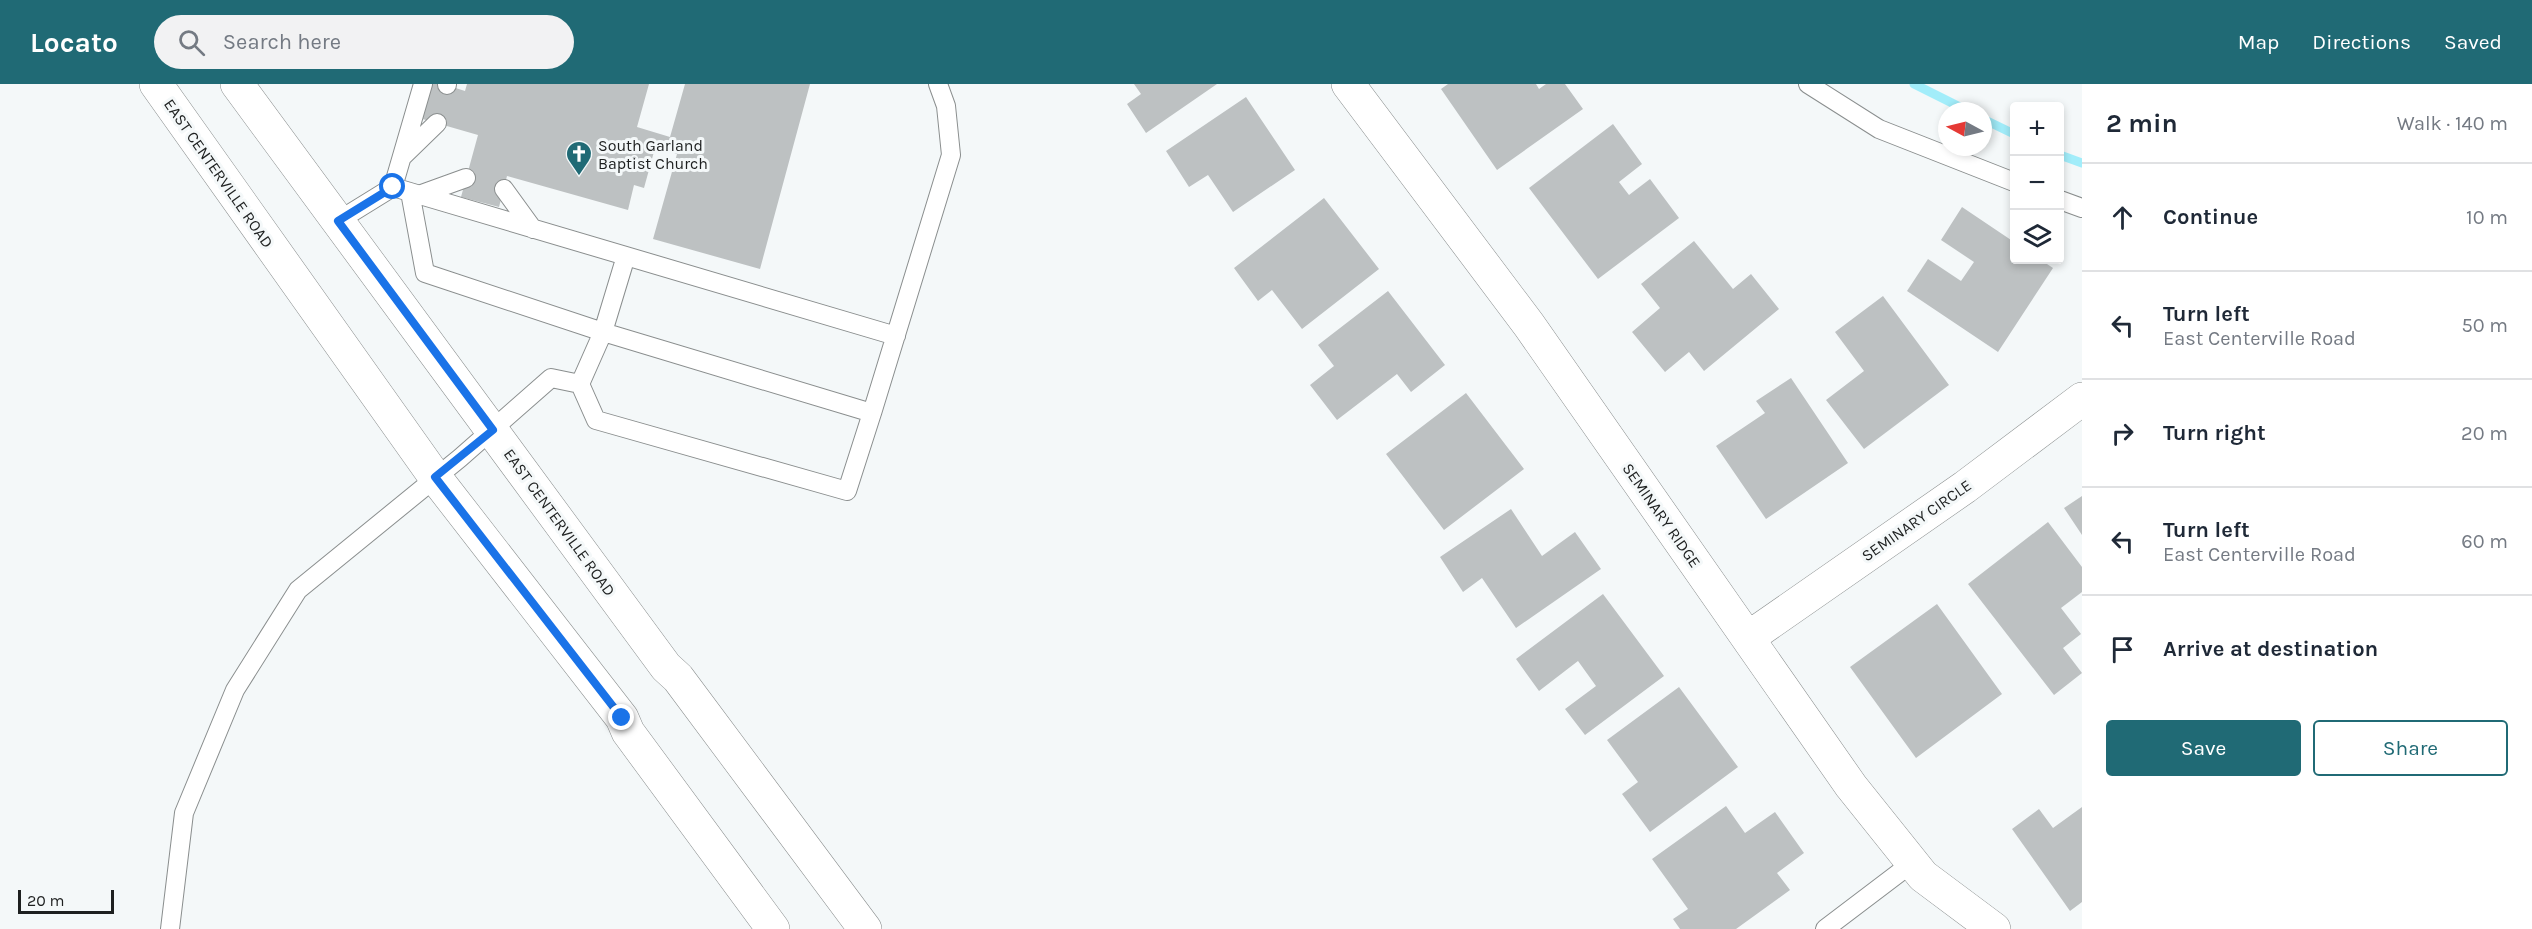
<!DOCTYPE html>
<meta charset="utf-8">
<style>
body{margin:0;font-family:Karla,sans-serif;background:#f2f2f3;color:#1f2937}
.controls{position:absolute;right:18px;top:18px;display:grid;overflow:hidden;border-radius:6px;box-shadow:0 3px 9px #0003}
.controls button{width:54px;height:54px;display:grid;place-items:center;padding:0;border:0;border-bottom:2px solid #e0e1e3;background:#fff;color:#1f2937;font:30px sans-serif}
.compass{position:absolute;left:1938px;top:18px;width:54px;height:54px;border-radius:50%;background:#fff;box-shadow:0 3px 9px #0003;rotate:277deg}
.scale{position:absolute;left:18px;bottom:15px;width:96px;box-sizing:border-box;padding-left:6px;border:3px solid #1e2020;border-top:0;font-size:16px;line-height:21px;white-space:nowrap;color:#1e2020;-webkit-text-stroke:4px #f4f8f9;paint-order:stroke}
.stop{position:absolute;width:18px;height:18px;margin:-14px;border:4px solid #1a73e8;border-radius:50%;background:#fff}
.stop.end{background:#1a73e8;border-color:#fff;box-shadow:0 2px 6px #0008}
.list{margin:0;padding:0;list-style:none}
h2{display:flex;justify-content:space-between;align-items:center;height:78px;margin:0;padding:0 24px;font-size:26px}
h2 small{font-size:20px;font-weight:400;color:#747a83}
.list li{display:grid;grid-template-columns:39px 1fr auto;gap:18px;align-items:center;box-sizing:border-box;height:108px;padding:0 24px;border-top:2px solid #e0e1e3}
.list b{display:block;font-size:22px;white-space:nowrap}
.list p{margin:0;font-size:20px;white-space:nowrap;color:#747a83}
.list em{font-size:20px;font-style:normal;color:#747a83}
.actions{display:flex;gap:12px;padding:18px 24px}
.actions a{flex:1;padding:14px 0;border:2px solid #206a75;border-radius:6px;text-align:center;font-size:21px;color:#206a75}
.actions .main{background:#206a75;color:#fff}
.icon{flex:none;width:33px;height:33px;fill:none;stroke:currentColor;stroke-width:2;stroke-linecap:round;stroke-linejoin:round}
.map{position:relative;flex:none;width:2082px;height:845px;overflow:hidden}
header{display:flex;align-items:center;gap:36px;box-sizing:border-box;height:84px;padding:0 30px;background:#206a75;color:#fff}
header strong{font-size:28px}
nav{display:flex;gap:33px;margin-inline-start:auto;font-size:21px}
.search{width:420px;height:54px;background:#f2f2f3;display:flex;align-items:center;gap:15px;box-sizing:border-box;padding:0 21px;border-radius:33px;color:#747a83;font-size:22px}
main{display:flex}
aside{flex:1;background:#fff}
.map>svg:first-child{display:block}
</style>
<header>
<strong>Locato</strong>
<div class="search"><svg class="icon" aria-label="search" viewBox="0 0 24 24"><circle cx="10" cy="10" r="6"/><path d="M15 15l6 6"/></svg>Search here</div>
<nav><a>Map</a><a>Directions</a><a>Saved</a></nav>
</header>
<main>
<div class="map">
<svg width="2082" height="845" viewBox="0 0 2082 845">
<rect width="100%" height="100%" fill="#f4f8f9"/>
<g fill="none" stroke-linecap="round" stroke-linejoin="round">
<path stroke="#a2edfa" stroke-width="9" d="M1914 0 1968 27
M1983 35 2014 50
M2060 71 2082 79"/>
</g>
<path fill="#bdc1c2" d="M428 0H443L465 7 467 0H649L637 43 670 53 685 0H810L760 185 653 155 677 70 655 64 644 104 634 101 628 126 507 92 499 123 461 113 478 51 419 34Z
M1134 0H1217L1146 49 1127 20 1141 10Z
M1448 0H1536L1539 5 1546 0H1565L1583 25 1497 86 1441 5Z
M1246 13 1295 86 1233 128 1208 91 1189 103 1166 67Z
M1613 40 1642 80 1619 98 1629 111 1650 95 1679 134 1598 195 1529 104Z
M1324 114 1379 185 1302 245 1272 206 1258 217 1234 184Z
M1962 123 2014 158V176H2041L2053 184 1998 268 1907 207 1928 175 1961 197 1974 178 1941 156Z
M1694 157 1733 205 1751 190 1779 225 1704 287 1689 268 1665 288 1632 248 1660 224 1641 200Z
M1388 207 1445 281 1411 308 1397 290 1337 336 1310 301 1334 282 1318 261Z
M1883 212 1949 301 1864 365 1826 316 1864 287 1835 248Z
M1791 294 1848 379 1766 435 1716 362 1765 329 1756 317Z
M1466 309 1524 385 1444 446 1386 370Z
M2082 412V451L2064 424Z
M1511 425 1542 472 1575 448 1601 485 1516 544 1482 494 1463 508 1440 473Z
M2048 438 2082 483V508L2061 524 2081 550 2063 564 2082 589 2054 611 1968 500Z
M1603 510 1664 592 1585 651 1565 625 1596 602 1578 577 1539 607 1516 575Z
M1937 520 2002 610 1916 674 1850 583Z
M1679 603 1738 683 1650 748 1622 710 1638 698 1607 656Z
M1726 722 1745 749 1775 728 1804 769 1777 789 1790 806 1736 845H1680L1673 835 1688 825 1652 775Z
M2082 723V818L2070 827 2012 745 2039 725 2053 744Z"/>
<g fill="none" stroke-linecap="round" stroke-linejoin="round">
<defs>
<path id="lane" d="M447 0V1
M1808 0 1879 45 2014 98
M402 73 437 39
M393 103 896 252
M504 105 533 145
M410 108 425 189 603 248 872 329 847 407 596 336 580 300 603 248 626 172
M419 111 466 94
M2060 116 2082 124
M338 137 393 103 423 0
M872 329 951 71 946 22 938 0
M170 845 184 729 235 606 298 506 460 374 551 294 580 300
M1825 845 1912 779"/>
<path id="street" d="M1348 0 1529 241 1851 702 1923 792 1994 845
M1748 554 1965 403 2082 315"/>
<path id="secondary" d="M156 0 435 393 622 634 628 648 773 845
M237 0 666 583 678 594 865 845"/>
</defs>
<use href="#lane" stroke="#8a8e8e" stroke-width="20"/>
<use href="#street" stroke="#8a8e8e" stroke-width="34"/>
<use href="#secondary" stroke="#8a8e8e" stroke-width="34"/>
<use href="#lane" stroke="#fff" stroke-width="18"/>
<use href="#street" stroke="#fff" stroke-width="33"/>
<use href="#secondary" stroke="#fff" stroke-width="33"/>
</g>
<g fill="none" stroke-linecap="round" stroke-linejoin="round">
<path stroke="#1a73e8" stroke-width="8" d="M393 103 338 137 493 346 435 393 622 634"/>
</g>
<defs>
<symbol id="church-pin" viewBox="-11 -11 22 30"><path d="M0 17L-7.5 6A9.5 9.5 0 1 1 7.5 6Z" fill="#206a75" stroke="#f4f8f9"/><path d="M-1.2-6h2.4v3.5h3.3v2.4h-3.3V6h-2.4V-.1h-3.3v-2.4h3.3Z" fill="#fff"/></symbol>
</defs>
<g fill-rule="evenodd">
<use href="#church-pin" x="564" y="55" width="30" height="40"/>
</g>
<g text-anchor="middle" stroke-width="6" stroke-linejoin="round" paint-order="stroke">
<g font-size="16" fill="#1e2020" stroke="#f4f8f9" text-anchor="start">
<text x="598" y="67">South Garland<tspan x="598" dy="18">Baptist Church</tspan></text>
</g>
<g font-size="16" fill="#1e2020" stroke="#f4f8f9">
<text transform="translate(219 89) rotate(55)" y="6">EAST CENTERVILLE ROAD</text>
<text transform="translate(1662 431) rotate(55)" y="6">SEMINARY RIDGE</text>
<text transform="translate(1916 436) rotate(-35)" y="6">SEMINARY CIRCLE</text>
<text transform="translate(560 438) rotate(54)" y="6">EAST CENTERVILLE ROAD</text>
</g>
</g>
</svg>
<div class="controls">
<button>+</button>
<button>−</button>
<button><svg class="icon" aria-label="layers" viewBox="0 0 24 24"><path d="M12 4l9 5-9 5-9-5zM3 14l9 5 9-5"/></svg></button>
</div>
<svg class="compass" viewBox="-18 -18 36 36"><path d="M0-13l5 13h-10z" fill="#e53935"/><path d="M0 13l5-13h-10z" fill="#747a83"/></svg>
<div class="scale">20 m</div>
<div class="stop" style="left:393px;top:103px"></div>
<div class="stop end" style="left:622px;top:634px"></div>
</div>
<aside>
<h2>2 min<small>Walk · 140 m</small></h2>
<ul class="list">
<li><svg class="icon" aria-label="ahead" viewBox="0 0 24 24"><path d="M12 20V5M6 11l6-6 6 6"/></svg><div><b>Continue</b></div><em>10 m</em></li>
<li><svg class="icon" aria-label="left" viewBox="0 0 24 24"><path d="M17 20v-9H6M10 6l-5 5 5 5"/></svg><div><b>Turn left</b><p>East Centerville Road</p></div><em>50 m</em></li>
<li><svg class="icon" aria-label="right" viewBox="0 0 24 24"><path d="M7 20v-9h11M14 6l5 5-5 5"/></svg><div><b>Turn right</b></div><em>20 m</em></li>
<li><svg class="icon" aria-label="left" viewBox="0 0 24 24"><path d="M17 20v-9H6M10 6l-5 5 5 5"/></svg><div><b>Turn left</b><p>East Centerville Road</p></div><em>60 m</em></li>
<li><svg class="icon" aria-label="arrive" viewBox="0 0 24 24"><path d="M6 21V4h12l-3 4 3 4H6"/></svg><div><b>Arrive at destination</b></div></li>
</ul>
<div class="actions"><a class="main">Save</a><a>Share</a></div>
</aside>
</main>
